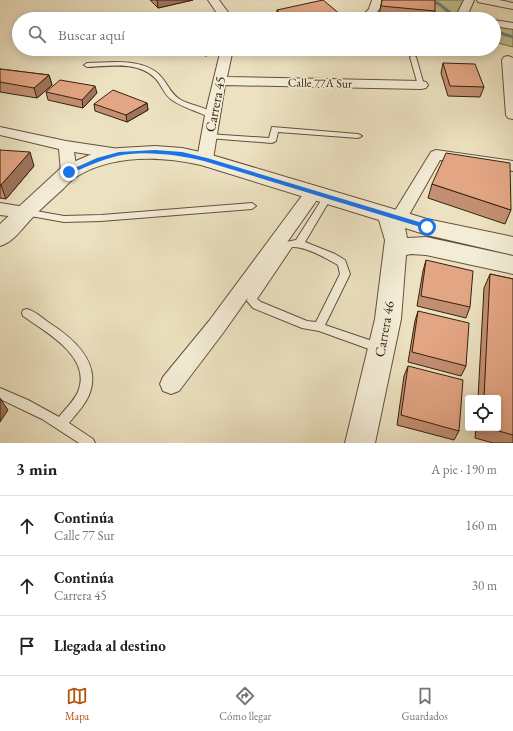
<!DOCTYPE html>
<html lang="es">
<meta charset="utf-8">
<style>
body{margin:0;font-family:"EB Garamond",serif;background:#f6f6f6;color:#202124}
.controls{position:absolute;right:12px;bottom:12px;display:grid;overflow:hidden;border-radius:4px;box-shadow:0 2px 10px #0003}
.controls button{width:36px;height:36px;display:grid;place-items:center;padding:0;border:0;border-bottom:1px solid #e0e0e0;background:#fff;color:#202124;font:20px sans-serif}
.stop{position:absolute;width:12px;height:12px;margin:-9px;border:3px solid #1a73e8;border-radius:50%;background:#fff}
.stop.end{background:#1a73e8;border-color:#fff;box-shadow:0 1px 4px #0008}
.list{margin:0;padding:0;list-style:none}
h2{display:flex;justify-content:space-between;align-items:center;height:52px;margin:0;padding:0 16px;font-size:17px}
h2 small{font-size:13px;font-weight:400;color:#757577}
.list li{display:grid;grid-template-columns:26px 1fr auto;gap:12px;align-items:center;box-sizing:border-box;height:60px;padding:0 16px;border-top:1px solid #e0e0e0}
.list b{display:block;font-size:15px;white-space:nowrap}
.list p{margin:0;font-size:13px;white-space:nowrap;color:#757577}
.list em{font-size:13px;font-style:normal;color:#757577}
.icon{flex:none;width:22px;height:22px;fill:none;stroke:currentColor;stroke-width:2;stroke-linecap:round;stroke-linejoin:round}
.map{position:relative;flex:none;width:513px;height:443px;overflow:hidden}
.search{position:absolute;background:#fff;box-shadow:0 2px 10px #0003;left:12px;right:12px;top:12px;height:44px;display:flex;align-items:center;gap:10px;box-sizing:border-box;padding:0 14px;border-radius:22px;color:#757577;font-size:15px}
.sheet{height:232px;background:#fff}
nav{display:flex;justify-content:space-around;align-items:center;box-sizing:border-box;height:56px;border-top:1px solid #e0e0e0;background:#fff;font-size:11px;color:#757577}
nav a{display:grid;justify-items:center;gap:2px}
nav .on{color:#b45309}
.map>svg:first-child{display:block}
</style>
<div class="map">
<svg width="513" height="443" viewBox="0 0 513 443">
<rect width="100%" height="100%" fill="#ece1c0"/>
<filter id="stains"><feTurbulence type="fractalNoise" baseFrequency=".005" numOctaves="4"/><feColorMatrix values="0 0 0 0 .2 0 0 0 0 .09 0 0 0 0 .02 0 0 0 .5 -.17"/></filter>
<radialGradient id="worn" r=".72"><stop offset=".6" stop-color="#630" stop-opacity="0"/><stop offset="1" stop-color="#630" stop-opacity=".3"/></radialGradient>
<path fill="#bec18e" stroke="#7b714e" d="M384 0H465L459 17 466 19H433Z
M494 25 513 29V47L494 42Z"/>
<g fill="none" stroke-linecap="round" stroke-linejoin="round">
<path stroke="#767d77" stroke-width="3" d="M429 0 439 4 458 19
M494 31 513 37"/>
<defs>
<path id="service" d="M413 55 416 57 424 85 423 86 421 87 418 85 410 57Z
M115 62C132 62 152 64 163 79 169 87 172 95 181 100 192 106 207 107 216 115L215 117H209C197 111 183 108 172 100 164 95 162 85 155 78 138 61 110 66 87 67L84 65 87 63Z
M272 127 358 134 362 136 358 138 278 132 276 141 272 143 208 138 204 136 208 134 269 138Z
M327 195 331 198 305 242 335 254 345 260 350 274 325 325 384 345 385 348 384 351 380 353 319 331 302 328 253 308 247 301 248 294 286 242 296 240 324 196ZM292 247C305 246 326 258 338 265L340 274 316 322 307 321 261 302 257 299Z
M252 203 256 206 252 209 101 221 64 222 25 215 21 212 25 209 64 216 101 215Z
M27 309C35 311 41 317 48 322 70 336 99 359 91 389 88 402 77 413 69 423L93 439 95 443H79L42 419 0 399V388L28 400 59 417C66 408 76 399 79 389 90 356 46 332 23 316L22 313 23 310Z"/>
<path id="minor" d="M208 0H219L233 19H221Z
M372 0H382L380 8 372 19H359L369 9Z
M464 0H474L468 14 480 17 482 19 458 18 456 16Z
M477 0H499L513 3V9L478 2Z
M494 20 513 23V29L494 26Z
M221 49H233L227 77 421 81 426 82 428 85 426 88 421 89 225 85 213 159 210 162 205 164 200 162 197 159 205 115Z
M508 56 513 58V119L508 118 506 115 502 60 504 57Z
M0 127 66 141 119 149 124 151 127 154 124 157 119 159 74 152 77 172 75 176 69 177 63 176 61 172 59 149 0 135Z
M436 150 513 161V171L440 160 405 222 399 224 393 222 391 218 393 214 431 152Z
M313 187 319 189 321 193 319 197 223 333 179 391 171 394 163 391 160 384 163 377 209 321 307 189Z
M0 203 31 208 33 212 31 216 25 218 0 215Z"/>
<path id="tertiary" d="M155 146 182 148 205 153 427 219 513 237V255L427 235 405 228 407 238 426 237 513 256V274L426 255 411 254 406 255 401 319 375 443H345L375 319 385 240 379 220 201 165C162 156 112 154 76 177 71 180 67 185 63 189 53 198 43 207 34 216 23 227 14 242 0 246V224L62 167 92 154 119 148Z"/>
</defs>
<use href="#service" stroke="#65513a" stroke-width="2"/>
<use href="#minor" stroke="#65513a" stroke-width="2"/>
<use href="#tertiary" stroke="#65513a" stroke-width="2"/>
<use href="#service" fill="#f3ecd6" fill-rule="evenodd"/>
<use href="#minor" fill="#f3ecd6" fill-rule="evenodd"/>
<use href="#tertiary" fill="#f3ecd6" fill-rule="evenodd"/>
</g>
<path fill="#c38f72" stroke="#38210d" d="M150 0H193L158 8Z
M382 0 435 11 433 19H414L379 15Z
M277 10 341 19H276Z
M154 49H211L207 56Z
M443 63 484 87 480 97 448 96 441 73Z
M0 69 49 75 52 85 37 98 0 92Z
M46 92 97 93 83 108 48 100Z
M147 103 148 110 127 122 95 111 94 104Z
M0 150 34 166 6 199 0 198Z
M432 184 511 210 505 224 428 198Z
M426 260 470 307 466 318 417 306 423 271Z
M490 274 513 279V443H493L475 438 476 428H498V398H478L484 288Z
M418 311 466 366 461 376 408 362 415 321Z
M408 366 459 431 454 440 397 425 404 376Z"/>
<path fill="#9f745d" stroke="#38210d" d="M157 0H193L158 8Z
M341 15V19H325Z
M206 49H211L207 56Z
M49 75 52 85 37 98 34 88Z
M95 86 97 93 83 108 82 100Z
M147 103 148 110 127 122 126 115Z
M30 152 34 166 6 199 1 185Z
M0 398 8 410 0 422Z"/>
<path fill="#e3a685" stroke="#38210d" d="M323 0 341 15 325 19H285L277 10Z
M382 0H435V11L381 6Z
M443 63 475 64 484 87 450 86Z
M0 69 49 75 34 88 0 82Z
M60 80 95 86 82 100 46 92Z
M113 90 147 103 126 115 94 104Z
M0 150 30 152 1 185H0Z
M446 153 510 163 511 210 432 184Z
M426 260 473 271 470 307 421 296Z
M490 274 513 279V435L488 428H498V398H484Z
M418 311 469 323 466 366 412 352Z
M408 366 463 380 459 431 401 415Z"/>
<path fill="#1a73e8" d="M155 150 182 152 207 158 429 225 430 227 427 229 204 161C179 155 143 150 117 156 101 160 86 167 71 173L66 172 97 158 119 152Z"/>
<g text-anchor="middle" stroke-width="3.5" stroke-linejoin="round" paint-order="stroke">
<g font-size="12" fill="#38210d" stroke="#f3ecd6">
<text transform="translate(320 83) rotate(1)" y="4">Calle 77A Sur</text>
</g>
<g font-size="14" fill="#38210d" stroke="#f3ecd6">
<text transform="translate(215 104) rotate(-79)" y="5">Carrera 45</text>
<text transform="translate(384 329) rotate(-80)" y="5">Carrera 46</text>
</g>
</g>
<rect width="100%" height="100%" filter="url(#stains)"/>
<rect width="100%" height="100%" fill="url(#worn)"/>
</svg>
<div class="controls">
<button><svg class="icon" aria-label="locate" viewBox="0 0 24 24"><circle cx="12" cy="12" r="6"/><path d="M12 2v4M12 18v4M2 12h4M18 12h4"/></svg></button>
</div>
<div class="stop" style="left:427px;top:227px"></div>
<div class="stop end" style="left:69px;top:172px"></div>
<div class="search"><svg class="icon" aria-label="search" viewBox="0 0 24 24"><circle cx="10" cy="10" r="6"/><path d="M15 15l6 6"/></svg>Buscar aquí</div>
</div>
<section class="sheet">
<h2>3 min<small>A pie · 190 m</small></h2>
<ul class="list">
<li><svg class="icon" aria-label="ahead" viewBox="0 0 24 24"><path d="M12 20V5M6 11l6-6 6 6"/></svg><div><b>Continúa</b><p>Calle 77 Sur</p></div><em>160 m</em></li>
<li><svg class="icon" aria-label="ahead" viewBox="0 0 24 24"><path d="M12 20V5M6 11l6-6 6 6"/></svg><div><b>Continúa</b><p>Carrera 45</p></div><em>30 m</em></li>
<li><svg class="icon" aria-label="arrive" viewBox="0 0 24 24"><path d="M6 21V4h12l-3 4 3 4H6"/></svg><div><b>Llegada al destino</b></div></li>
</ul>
</section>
<nav>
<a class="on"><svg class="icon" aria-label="map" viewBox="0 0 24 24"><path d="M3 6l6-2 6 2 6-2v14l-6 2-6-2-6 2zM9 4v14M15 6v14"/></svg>Mapa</a>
<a><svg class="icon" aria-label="directions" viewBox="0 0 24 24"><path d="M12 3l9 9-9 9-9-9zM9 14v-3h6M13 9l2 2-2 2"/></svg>Cómo llegar</a>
<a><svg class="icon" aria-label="saved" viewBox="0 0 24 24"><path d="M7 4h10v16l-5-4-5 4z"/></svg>Guardados</a>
</nav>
